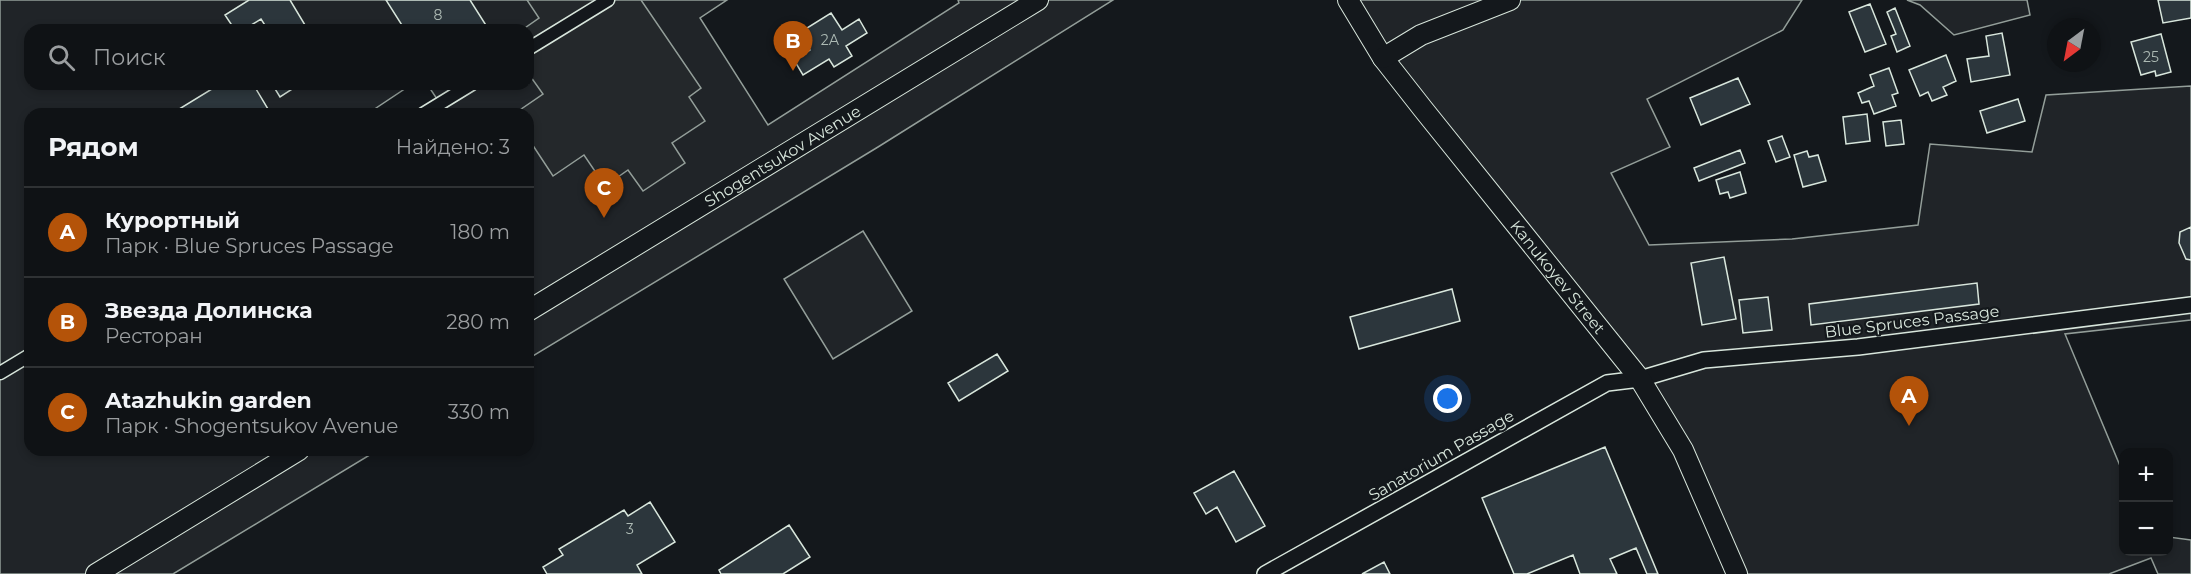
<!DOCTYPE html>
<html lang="ru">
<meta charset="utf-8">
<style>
body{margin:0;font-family:Montserrat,sans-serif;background:#181b1e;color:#f1f3f6}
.controls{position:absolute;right:18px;bottom:18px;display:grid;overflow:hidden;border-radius:12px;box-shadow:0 3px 9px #0003}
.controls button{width:54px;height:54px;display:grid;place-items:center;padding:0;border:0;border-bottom:2px solid #2f3234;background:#0f1215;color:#f1f3f6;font:30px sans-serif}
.compass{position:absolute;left:2047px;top:18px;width:54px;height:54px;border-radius:50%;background:#0f1215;box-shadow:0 3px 9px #0003;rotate:212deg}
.you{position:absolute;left:1448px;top:399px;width:21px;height:21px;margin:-15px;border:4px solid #fff;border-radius:50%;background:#1a73e8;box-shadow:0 0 0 9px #1a73e833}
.badge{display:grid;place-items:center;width:39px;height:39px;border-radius:50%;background:#b45309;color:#fff;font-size:20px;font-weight:700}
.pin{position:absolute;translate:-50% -50px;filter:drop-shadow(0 2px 3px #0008)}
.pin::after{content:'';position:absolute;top:32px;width:21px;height:18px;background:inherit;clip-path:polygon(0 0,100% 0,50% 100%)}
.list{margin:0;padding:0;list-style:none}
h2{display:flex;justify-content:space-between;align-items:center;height:78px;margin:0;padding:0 24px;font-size:26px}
h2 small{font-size:20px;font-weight:400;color:#9b9ea0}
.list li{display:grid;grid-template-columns:39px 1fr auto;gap:18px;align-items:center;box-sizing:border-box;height:90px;padding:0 24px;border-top:2px solid #2f3234}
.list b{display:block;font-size:22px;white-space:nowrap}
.list p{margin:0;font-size:20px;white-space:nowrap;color:#9b9ea0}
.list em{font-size:20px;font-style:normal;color:#9b9ea0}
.icon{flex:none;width:33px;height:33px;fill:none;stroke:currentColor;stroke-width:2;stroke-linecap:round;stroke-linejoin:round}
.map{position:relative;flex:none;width:2191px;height:574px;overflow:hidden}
.search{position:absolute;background:#0f1215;box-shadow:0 3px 9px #0003;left:24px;top:24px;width:510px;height:66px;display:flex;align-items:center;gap:15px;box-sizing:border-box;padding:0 21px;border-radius:18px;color:#9b9ea0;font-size:22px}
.panel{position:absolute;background:#0f1215;box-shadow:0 3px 9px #0003;left:24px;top:108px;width:510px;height:348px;border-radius:18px}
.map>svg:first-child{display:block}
</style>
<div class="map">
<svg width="2191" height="574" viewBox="0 0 2191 574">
<rect width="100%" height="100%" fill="#14181c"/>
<path fill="#202428" stroke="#939e99" stroke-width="1.5" d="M0 0H727L700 18 768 125 959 3 958 0H1113L878 147 528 359V114H447L427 84H528V30H30V84H412L367 114H30V450H378L173 574H0Z
M1348 0H1802L1783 30 1647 99 1670 147 1611 173 1649 245 1792 239 1918 225 1930 144 2032 152 2046 95 2191 86V320L2065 334 2123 473 2124 552H2168L2169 537 2191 540V574H2158L2151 558 2109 574H1737L1683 450Z
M1907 0H2027L2030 15 1954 35 1920 5Z
M863 231 912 311 833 359 784 279Z"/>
<path fill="#24282b" stroke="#939e99" stroke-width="1.5" d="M527 0H641L701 88 689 97 705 121 672 143 685 163 643 191 628 170 605 186 584 155 553 176 528 138V114H514L543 94 528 73V30H522L539 18Z"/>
<path fill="#2c363c" stroke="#d8e6dc" stroke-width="1.5" d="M249 0H290L308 30H268L261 19 243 30H235L225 15Z
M386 0H470L489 30H405Z
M2158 0H2191V18L2163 23Z
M1870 4 1886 44 1865 52 1849 12Z
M1895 8 1910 46 1897 52 1891 36 1896 34 1887 12Z
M831 13 842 30 859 19 867 33 846 46 852 56 834 67 829 59 803 75 794 60 810 50 799 33Z
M2002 33 2010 75 1971 82 1967 59 1989 56 1986 36Z
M2161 34 2171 72 2156 76 2155 71 2141 75 2131 42Z
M1946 55 1956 81 1943 87 1947 95 1932 101 1928 92 1920 96 1909 70Z
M1889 68 1898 93 1892 95 1896 106 1874 114 1869 101 1862 103 1858 93 1874 86 1870 75Z
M1738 78 1750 104 1701 125 1690 98Z
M220 84H253L271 114H171Z
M272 84H300L280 97Z
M2018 99 2025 121 1987 133 1980 111Z
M1867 114 1870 141 1846 144 1843 117Z
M1901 120 1904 144 1886 146 1883 122Z
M1782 136 1790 157 1776 162 1768 141Z
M1740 150 1745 163 1699 181 1694 168Z
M1807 151 1809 157 1818 155 1826 181 1803 187 1794 155Z
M1740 172 1746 193 1730 198 1728 192 1720 194 1716 180Z
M2191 227V260L2186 259 2179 243 2180 232Z
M1724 257 1736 319 1702 325 1691 263Z
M1977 283 1979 304 1811 325 1809 304Z
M1452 289 1460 321 1359 349 1350 317Z
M1768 297 1772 330 1743 333 1739 300Z
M997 354 1008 371 959 401 948 383Z
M1605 447 1658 574H1647L1636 548 1610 559 1617 574H1580L1573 555 1527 574H1514L1482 498Z
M1234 471 1265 526 1236 542 1217 507 1206 514 1194 493Z
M650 502 675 542 637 565 642 574H547L543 567 563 555 559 549 624 510 628 516Z
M789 525 810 557 783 574H721L719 570Z
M1384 562 1390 574H1362Z"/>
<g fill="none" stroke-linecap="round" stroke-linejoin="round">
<defs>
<path id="pedestrian" d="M528 49 608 0
M423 114 472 84
M0 373 30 355"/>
<path id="minor" d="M1265 574 1607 383 1640 379 1704 360 1858 347 2191 305"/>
<g id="tertiary">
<path id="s1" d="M1348 0 1383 58 1423 109 1640 379 1683 450 1737 574"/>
<path d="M1383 58 1421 35 1510 0"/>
<path id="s2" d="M528 311 1038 0"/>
<path d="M96 574 299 450"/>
</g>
</defs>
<use href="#pedestrian" stroke="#d8e6dc" stroke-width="15"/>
<use href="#minor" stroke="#d8e6dc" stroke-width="18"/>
<use href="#tertiary" stroke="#d8e6dc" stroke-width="22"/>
<use href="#pedestrian" stroke="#14181c" stroke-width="12"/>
<use href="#minor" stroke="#14181c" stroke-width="15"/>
<use href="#tertiary" stroke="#14181c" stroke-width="20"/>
</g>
<g text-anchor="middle" stroke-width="4.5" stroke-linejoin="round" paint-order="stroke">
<g font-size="14" fill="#adbab4">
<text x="438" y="20">8</text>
<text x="830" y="45">2А</text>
<text x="2151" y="62">25</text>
<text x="630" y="534">3</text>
</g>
<g font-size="16" fill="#d8e6dc" stroke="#14181c">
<text dy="6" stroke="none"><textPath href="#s2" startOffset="298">Shogentsukov Avenue</textPath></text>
<text dy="6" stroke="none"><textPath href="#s1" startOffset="348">Kanukoyev Street</textPath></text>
<text transform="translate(1912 321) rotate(-7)" y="6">Blue Spruces Passage</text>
<text transform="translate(1441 455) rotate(-30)" y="6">Sanatorium Passage</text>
</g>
</g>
</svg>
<div class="controls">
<button>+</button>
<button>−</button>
</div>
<svg class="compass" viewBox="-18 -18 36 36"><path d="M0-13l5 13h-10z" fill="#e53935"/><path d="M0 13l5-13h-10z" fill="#9b9ea0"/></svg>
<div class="you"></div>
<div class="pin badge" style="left:1909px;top:426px">A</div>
<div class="pin badge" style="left:793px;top:71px">B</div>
<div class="pin badge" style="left:604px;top:218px">C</div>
<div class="search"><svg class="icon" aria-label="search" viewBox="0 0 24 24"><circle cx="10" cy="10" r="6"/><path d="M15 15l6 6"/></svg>Поиск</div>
<section class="panel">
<h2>Рядом<small>Найдено: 3</small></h2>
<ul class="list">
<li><span class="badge">A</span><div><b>Курортный</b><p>Парк · Blue Spruces Passage</p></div><em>180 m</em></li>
<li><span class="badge">B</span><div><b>Звезда Долинска</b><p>Ресторан</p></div><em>280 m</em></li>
<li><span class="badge">C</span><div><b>Atazhukin garden</b><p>Парк · Shogentsukov Avenue</p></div><em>330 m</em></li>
</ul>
</section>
</div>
